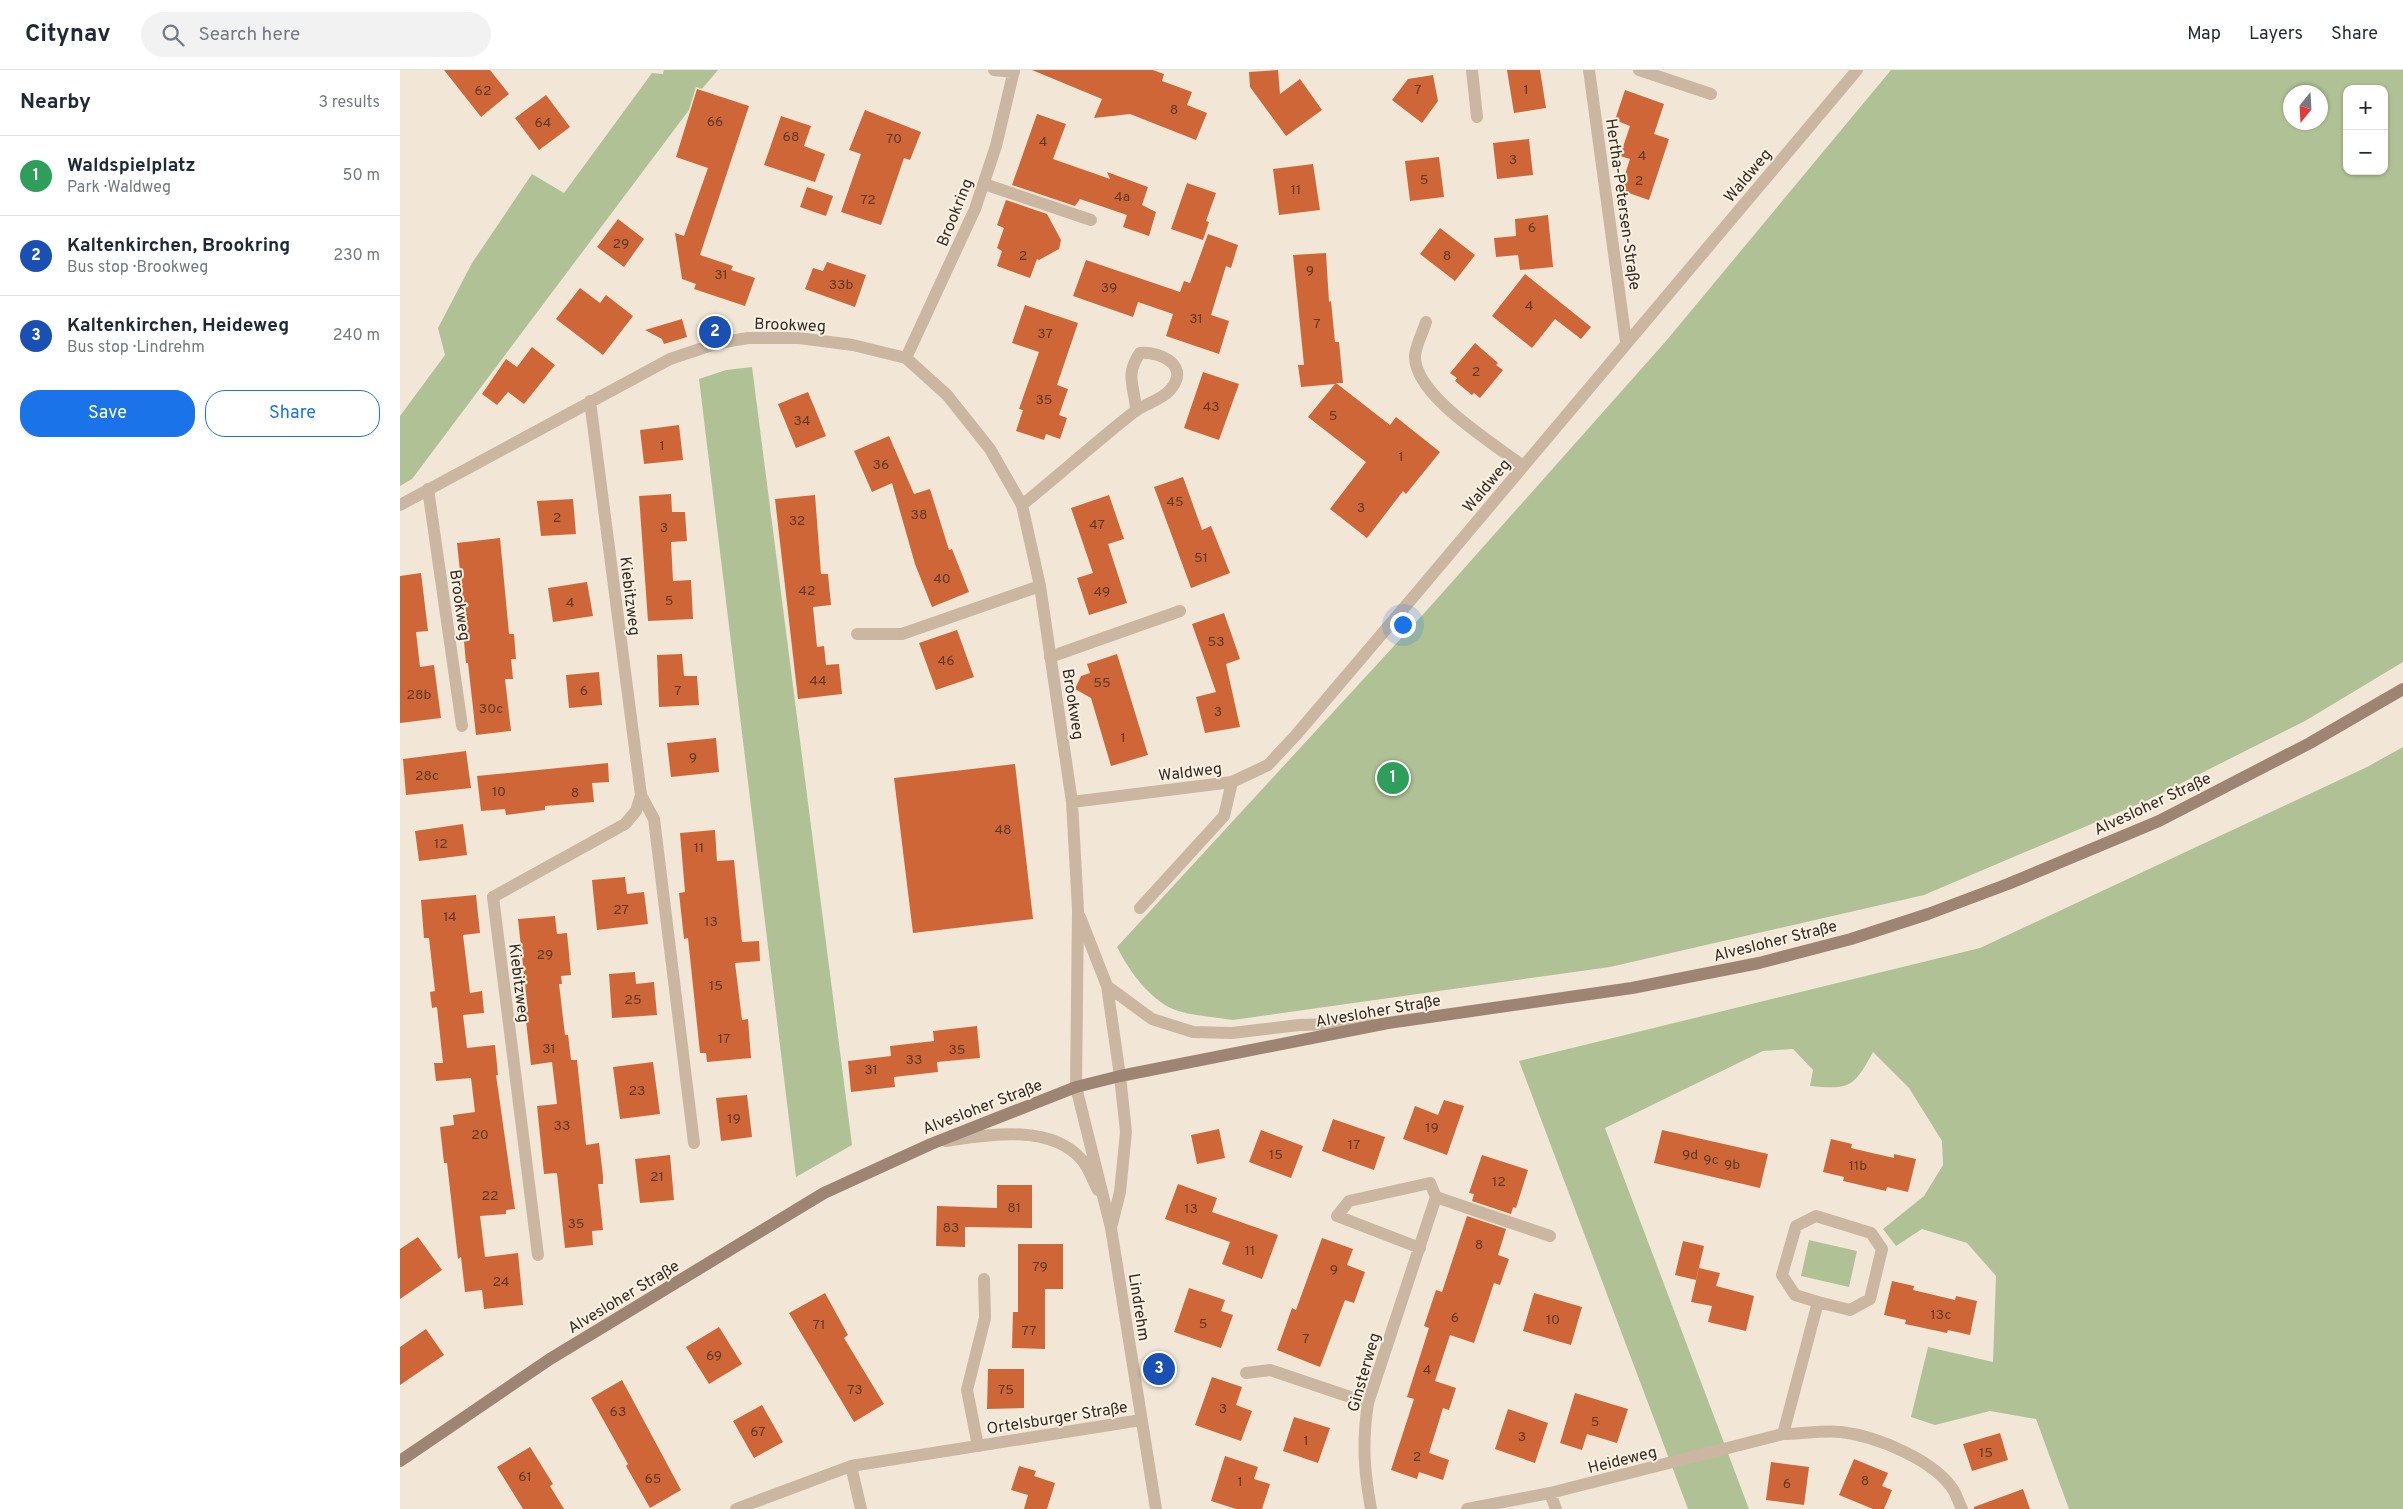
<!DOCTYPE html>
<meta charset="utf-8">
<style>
body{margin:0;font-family:Overpass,sans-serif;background:#f2f2f3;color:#1f2937}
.controls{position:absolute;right:15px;top:15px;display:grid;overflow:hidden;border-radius:10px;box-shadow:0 1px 4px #0004}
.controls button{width:45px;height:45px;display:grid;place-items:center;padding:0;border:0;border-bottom:1px solid #e0e1e3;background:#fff;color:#1f2937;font:25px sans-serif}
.compass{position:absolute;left:1883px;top:15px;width:45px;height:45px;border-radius:50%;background:#fff;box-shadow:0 1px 4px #0004;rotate:198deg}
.you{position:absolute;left:1002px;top:554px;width:18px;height:18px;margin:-12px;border:4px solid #fff;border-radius:50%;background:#1a73e8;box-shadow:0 0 0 8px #1a73e833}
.badge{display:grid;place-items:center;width:32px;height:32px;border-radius:50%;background:#1a73e8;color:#fff;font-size:16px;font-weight:700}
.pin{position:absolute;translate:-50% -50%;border:2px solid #fff;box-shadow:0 1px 5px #0006}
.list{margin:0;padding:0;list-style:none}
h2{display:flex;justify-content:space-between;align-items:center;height:65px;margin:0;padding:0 20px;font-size:21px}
h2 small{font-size:16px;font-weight:400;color:#747a83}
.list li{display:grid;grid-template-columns:32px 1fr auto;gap:15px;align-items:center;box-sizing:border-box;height:80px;padding:0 20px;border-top:1px solid #e0e1e3}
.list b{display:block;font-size:19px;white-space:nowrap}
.list p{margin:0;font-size:16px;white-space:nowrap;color:#747a83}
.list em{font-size:16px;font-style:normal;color:#747a83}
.actions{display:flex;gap:10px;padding:15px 20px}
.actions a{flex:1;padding:11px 0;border:1px solid #1a73e8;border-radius:20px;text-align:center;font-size:18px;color:#1a73e8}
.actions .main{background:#1a73e8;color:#fff}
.icon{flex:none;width:28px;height:28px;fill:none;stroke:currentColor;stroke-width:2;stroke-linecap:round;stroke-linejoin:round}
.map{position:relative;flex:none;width:2003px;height:1439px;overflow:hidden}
header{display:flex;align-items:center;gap:30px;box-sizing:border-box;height:70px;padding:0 25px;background:#fff;border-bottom:1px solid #e0e1e3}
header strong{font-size:24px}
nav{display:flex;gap:28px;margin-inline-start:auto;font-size:18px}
.search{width:350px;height:45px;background:#f2f2f3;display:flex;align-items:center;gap:12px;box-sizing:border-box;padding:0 18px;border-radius:28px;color:#747a83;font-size:19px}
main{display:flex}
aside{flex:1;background:#fff}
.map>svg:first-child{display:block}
</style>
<header>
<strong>Citynav</strong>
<div class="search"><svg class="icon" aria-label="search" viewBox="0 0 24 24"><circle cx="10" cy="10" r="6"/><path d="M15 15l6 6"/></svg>Search here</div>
<nav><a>Map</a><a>Layers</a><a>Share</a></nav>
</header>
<main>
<aside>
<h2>Nearby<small>3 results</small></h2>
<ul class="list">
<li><span class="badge" style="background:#2e9e5b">1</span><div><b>Waldspielplatz</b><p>Park · Waldweg</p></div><em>50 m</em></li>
<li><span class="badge" style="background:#1a4fb4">2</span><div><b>Kaltenkirchen, Brookring</b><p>Bus stop · Brookweg</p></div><em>230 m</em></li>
<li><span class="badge" style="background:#1a4fb4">3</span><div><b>Kaltenkirchen, Heideweg</b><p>Bus stop · Lindrehm</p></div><em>240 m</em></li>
</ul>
<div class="actions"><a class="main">Save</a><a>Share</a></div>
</aside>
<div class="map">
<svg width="2003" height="1439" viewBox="0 0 2003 1439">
<rect width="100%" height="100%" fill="#f2e7d6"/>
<path fill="#b0c295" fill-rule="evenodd" d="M264 0H318L302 19 296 17 289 40 12 409 0 416V346L45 285 38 258 72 193 132 104 164 123 252 3 263 4Z
M1491 0H2003V592L1905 651 1748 730 1524 825 1210 897 833 950C815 947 795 946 778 941 751 932 729 901 717 877L1028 539 1266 271ZM1947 19H1984V101H1947ZM1890 22H1920V52H1890Z
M352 297 452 1075 396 1107 299 309 326 300Z
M2003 677V1439H1669L1636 1349 1590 1341 1535 1355 1511 1347 1528 1277 1593 1292 1596 1206 1567 1173 1522 1159 1496 1176 1483 1159 1524 1126 1543 1095 1542 1071 1509 1018 1473 982C1454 1017 1450 1020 1410 1016L1413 1000 1393 979 1363 981 1205 1058 1349 1439H1288L1119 991 1580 878 1967 697Z
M1409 1170 1457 1181 1449 1217 1401 1206Z"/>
<path fill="#cf6637" d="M44 0H90L109 24 81 47Z
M632 0H753L764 4 762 11 792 22 787 35 807 43 796 70 730 44 694 48 702 29Z
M878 0 880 24 900 9 922 40 886 66 850 17 849 2Z
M1107 0H1140L1146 38 1114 43Z
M1033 5 1038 31 1022 53 992 30 1008 9Z
M297 19 349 36 300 185 333 196 331 200 355 208 345 236 294 219 296 214 282 209 275 163 284 166 308 98 276 87Z
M1225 20 1264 34 1254 64 1269 69 1249 130 1220 120 1230 89 1220 86 1230 56 1215 50Z
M146 25 170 57 139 80 115 48Z
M465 40 521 62 510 90 504 88 481 155 441 142 461 84 449 80Z
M637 44 666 54 653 89 710 109 707 102 748 117 742 135 756 142 749 166 723 157 727 145 680 129 675 136 612 115Z
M381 46 411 56 404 76 425 84 415 112 364 95Z
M1129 69 1133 105 1097 109 1093 73Z
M1039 87 1044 127 1010 131 1005 91Z
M913 94 920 140 879 145 873 99Z
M787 113 816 123 806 151 809 152 803 170 771 159Z
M407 117 433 126 426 146 400 137Z
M606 130 647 144 661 170 659 179 639 190 637 189 630 208 597 196 602 181 597 178 604 158 597 155Z
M1148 145 1153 197 1120 200 1118 185 1096 187 1094 168 1116 166 1115 149Z
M218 149 244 169 224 197 197 177Z
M1040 158 1075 185 1055 211 1020 184Z
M808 164 838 175 831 198 826 196 811 245 829 251 819 284 766 266 773 244 738 232 733 247 673 226 686 190 780 222 784 211 790 213Z
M926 183 929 232 931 231 935 272H939L943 313H936L990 355 996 347 1040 382 1006 424 1003 421 967 468 930 439 966 392 908 347 935 314 901 317 898 295H904L893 185Z
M427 192 466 205 455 237 405 219 413 198 423 201Z
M1125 204 1191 257 1181 269 1155 249 1132 278 1092 246Z
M180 218 200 233 206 225 233 246 203 285 156 249Z
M625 235 678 253 657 315 668 319 659 345 667 348 660 369 646 364 644 370 616 361 623 340 619 339 639 282 612 273Z
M282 249 287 267 264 274 262 269 245 260Z
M1075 273 1098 293 1096 295 1103 300 1080 328 1074 323 1072 325 1055 311 1057 308 1050 303Z
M132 277 155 295 124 334 108 322 97 335 82 324 106 289 117 297Z
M803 302 839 314 819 370 784 358Z
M408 322 426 366 396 378 378 334Z
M279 355 283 390 244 394 240 360Z
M489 366 514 424 530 419 549 480 552 479 569 522 532 537 515 494 492 413 472 422 454 381Z
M783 407 802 460 811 456 830 503 791 518 754 417Z
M271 424 272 442H285L287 471 271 472 273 511 291 510 293 549 248 551 239 426Z
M415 425 421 504H428L431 535 413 537 417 577 424 576 426 595 439 594 442 624 398 629 375 429Z
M709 425 724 469 708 474 727 533 689 545 677 508 693 503 671 438Z
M173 429 176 464 141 466 137 431Z
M100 468 109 564H114L116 589H111L113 609H105L111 661 76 665 68 593H66L60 529H63L57 473Z
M21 503 28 561 16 562 20 597 34 595 41 648 0 653V506Z
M187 512 193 546 153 552 148 518Z
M824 543 840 589 826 594 840 657 805 663 796 627 816 622 792 554Z
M557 560 574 607 536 620 519 573Z
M282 584 284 606H297L299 635 259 637 257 585Z
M717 584 748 685 711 696 691 628 675 619 681 606 690 603 687 594Z
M199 602 202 635 169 638 166 605Z
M316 668 319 702 271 707 267 673Z
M66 681 71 718 6 725 3 689Z
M208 693 209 712 192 713 194 732 145 736V740L106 745 105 739 81 741 77 706Z
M615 694 633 849 513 863 494 708Z
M63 754 67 785 19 791 15 761Z
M315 760 317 791 334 790 342 872 359 871 360 891 335 893 342 950 348 949 351 988 307 992 306 983H300L288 868 284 869 279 823 285 822 280 763Z
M225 807 227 824 244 822 248 854 197 860 192 810Z
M76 825 80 863 63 865 70 923 82 921 84 943 63 945 67 978 95 975 98 1005H96L115 1139 106 1140V1144L80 1146 85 1187 118 1183 123 1235 84 1239 82 1220 65 1222 61 1187 58 1189 47 1093H44L40 1057 54 1055 53 1045 75 1042 71 1008 36 1011 34 993H43L37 937 32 938 30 922 35 921 29 868H24L21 830Z
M155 846 157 864 167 863 171 905 161 906 162 914H159L165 965H168L171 990H177L186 1075 199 1073 203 1106V1114H198L203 1160 192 1161 193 1175 165 1178 157 1103 144 1104 137 1036 157 1034 152 992 131 995 125 942H128L118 849Z
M235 902 236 914 254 912 257 945 212 948 209 904Z
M577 956 580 988 537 992 538 1002 494 1007 495 1017 451 1022 448 991 491 986 490 976 534 971 533 961Z
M253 992 260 1044 220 1049 213 997Z
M347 1025 352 1067 321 1071 316 1028Z
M1044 1030 1064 1036 1047 1085 1003 1069 1015 1036 1038 1045Z
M933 1049 985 1067 974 1100 922 1081Z
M819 1059 825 1088 797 1094 791 1065Z
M861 1060 903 1076 891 1108 849 1092Z
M1262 1060 1368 1084 1360 1118 1254 1093Z
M1431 1069 1452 1074 1451 1078 1472 1083 1494 1088V1084L1516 1089 1508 1122 1487 1117 1486 1121 1443 1111 1444 1107 1423 1102Z
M270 1085 274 1130 240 1133 235 1089Z
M1082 1085 1128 1100 1116 1138 1113 1137 1111 1144 1072 1131 1074 1124 1069 1123Z
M778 1114 817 1128 812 1142 878 1165 862 1209 822 1194 830 1172 765 1149Z
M597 1115H632V1158L565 1157V1177L536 1176 537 1136 597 1138Z
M1067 1146 1106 1159 1098 1185 1109 1189 1100 1215 1094 1213 1074 1273 1050 1265 1035 1311 1056 1318 1049 1340 1043 1338 1029 1383 1049 1390 1043 1410 1019 1402 1017 1409 991 1400 1014 1329 1007 1327 1029 1258 1024 1256 1036 1220 1042 1222Z
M18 1167 42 1200 0 1229V1179Z
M922 1168 953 1179 947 1195 965 1202 954 1233 945 1230 920 1297 877 1280 892 1238 896 1240Z
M1283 1171 1304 1176 1296 1210 1275 1205Z
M618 1174H663V1219H645V1279L612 1278 613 1242H618Z
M1299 1198 1320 1203 1316 1216 1354 1226 1346 1261 1308 1252 1312 1236 1291 1232Z
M1492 1211 1514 1216 1513 1220 1555 1230 1556 1226 1577 1231 1570 1265 1548 1260 1547 1263 1505 1254 1506 1250 1484 1245Z
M789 1218 825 1230 821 1241 833 1245 821 1278 774 1262Z
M425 1223 448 1265 444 1268 484 1334 454 1352 389 1243Z
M1134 1223 1182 1237 1171 1275 1123 1261Z
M319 1257 342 1294 309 1314 286 1277Z
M26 1259 44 1285 0 1315V1277Z
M588 1299H624V1338L587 1339Z
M812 1307 842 1317 836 1335 852 1341 841 1371 795 1355Z
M222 1310 281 1420 250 1438 226 1396 228 1394 191 1328Z
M1175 1323 1228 1339 1217 1373 1187 1364 1182 1380 1160 1373Z
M362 1335 383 1372 354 1388 333 1351Z
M1108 1339 1148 1353 1135 1393 1095 1379Z
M894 1347 930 1358 918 1393 883 1381Z
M1600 1363 1608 1390 1572 1401 1563 1374Z
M130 1377 153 1414 150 1416 164 1439H123L97 1397Z
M825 1386 858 1397 854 1409 870 1414 862 1439H836L811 1431Z
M1454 1389 1488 1403 1482 1416 1492 1420 1484 1439H1473L1439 1425Z
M1371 1392 1409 1397 1404 1435 1366 1430Z
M619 1396 636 1401 634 1406 655 1413 647 1439H624L628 1425 611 1420Z
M1623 1419 1630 1439H1574V1437Z"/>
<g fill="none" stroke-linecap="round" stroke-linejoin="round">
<path stroke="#cbb7a1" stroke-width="12" d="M1072 0 1077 47
M1239 0 1311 24
M584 114 691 150
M28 419 62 656
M457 564H502L640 516
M650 587 780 541
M241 725 254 749 294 1073
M93 827 138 1185
M740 838 824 746 832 712
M1036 1127 1150 1166
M846 1303 870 1300 879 1303 968 1333
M578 1376 567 1320 585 1248 584 1209"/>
<path stroke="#cbb7a1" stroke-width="12" d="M594 0 614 2
M1189 0 1226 272
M1026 252C1023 262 1016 275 1015 285 1013 325 1093 373 1123 396
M506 288 575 139 596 76 614 0
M0 435 270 289 318 273 348 268H399L453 275 506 288 547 325 590 379 622 435 640 516 672 732 678 840 676 1017 711 1158 756 1439
M622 435C660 404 696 372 734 342 746 333 760 331 770 320 791 297 762 281 740 283 724 306 735 316 736 341
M672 732 832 712 868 695 896 665 1020 519 1457 0
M93 827 225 754 236 741 241 725 190 331
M680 847 707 916 720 1006 726 1062 720 1122 712 1154
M707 916 752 949 793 962 832 963 899 955 970 953
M546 1071C587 1065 650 1053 682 1090 689 1098 693 1111 698 1120
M1383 1364C1402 1364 1422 1360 1441 1362 1476 1366 1535 1390 1554 1421 1557 1427 1559 1433 1562 1439
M451 1396 461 1439
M1150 1423 1156 1439
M336 1439 451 1396 741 1350
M971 1439C964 1401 962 1372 968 1333L1036 1127 1030 1113 949 1131 937 1146 1020 1178
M1067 1439 1150 1423 1383 1364 1418 1232 1395 1225 1382 1205 1396 1156 1416 1146 1471 1163 1482 1179 1470 1229 1450 1240 1418 1232"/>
<path stroke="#9e8573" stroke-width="12" d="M0 1391 150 1289 424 1123 531 1074 676 1017 720 1006 988 953 1232 918 1359 893 1451 869 1528 844 1608 814 1759 751 1910 673 2003 619"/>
</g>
<g text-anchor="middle" stroke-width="4" stroke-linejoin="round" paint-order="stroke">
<g font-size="14" fill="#5b3a29">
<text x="1018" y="24">7</text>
<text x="1126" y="24">1</text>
<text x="83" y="25">62</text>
<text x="774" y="44">8</text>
<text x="315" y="56">66</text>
<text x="143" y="57">64</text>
<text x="391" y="71">68</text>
<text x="494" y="73">70</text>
<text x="643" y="76">4</text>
<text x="1242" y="90">4</text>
<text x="1113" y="94">3</text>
<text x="1024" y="114">5</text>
<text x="1239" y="115">2</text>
<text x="896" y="124">11</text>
<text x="722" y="131">4a</text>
<text x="468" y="134">72</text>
<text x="1132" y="162">6</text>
<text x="221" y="178">29</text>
<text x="623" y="190">2</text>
<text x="1047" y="190">8</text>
<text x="910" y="205">9</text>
<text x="321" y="209">31</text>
<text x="441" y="219">33b</text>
<text x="709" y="222">39</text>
<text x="1129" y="240">4</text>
<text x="796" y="253">31</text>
<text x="917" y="258">7</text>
<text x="645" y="268">37</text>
<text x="1076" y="306">2</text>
<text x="644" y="334">35</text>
<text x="811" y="341">43</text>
<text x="933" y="350">5</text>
<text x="402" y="355">34</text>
<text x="262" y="380">1</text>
<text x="1001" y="391">1</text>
<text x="481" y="399">36</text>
<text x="775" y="436">45</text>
<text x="961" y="442">3</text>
<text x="519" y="449">38</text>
<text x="157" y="452">2</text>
<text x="397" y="455">32</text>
<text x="697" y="459">47</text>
<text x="264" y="462">3</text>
<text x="801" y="492">51</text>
<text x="542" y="513">40</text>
<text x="407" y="525">42</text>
<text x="702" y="526">49</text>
<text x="269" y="535">5</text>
<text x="170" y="537">4</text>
<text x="816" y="576">53</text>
<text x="546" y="595">46</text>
<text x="418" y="615">44</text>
<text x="702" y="617">55</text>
<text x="184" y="625">6</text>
<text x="278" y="625">7</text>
<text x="19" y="629">28b</text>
<text x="91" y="643">30c</text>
<text x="818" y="646">3</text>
<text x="723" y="672">1</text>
<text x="293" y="692">9</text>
<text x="27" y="710">28c</text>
<text x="99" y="726">10</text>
<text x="175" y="727">8</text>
<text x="603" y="764">48</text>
<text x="41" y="778">12</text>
<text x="299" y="782">11</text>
<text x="221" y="844">27</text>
<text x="50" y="851">14</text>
<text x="311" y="856">13</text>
<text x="145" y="889">29</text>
<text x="316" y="920">15</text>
<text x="233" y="934">25</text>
<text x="324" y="973">17</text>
<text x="149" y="983">31</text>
<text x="557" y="984">35</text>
<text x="514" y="994">33</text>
<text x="471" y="1004">31</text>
<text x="237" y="1025">23</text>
<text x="334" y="1053">19</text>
<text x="162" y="1060">33</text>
<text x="1032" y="1062">19</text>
<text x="80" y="1069">20</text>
<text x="954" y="1079">17</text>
<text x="876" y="1089">15</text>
<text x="1290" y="1089">9d</text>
<text x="1311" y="1094">9c</text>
<text x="1332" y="1099">9b</text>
<text x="1458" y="1100">11b</text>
<text x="257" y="1111">21</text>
<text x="1099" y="1116">12</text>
<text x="90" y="1130">22</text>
<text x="614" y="1142">81</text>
<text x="791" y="1143">13</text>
<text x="176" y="1158">35</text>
<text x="551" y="1162">83</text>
<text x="1079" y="1179">8</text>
<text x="850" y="1185">11</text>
<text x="640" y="1201">79</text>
<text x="934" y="1204">9</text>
<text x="101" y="1216">24</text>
<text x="1541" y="1249">13c</text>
<text x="1055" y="1252">6</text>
<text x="1153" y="1254">10</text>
<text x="803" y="1258">5</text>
<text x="419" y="1259">71</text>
<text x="629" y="1265">77</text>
<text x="906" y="1273">7</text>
<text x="314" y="1290">69</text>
<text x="1027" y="1304">4</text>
<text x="455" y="1324">73</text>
<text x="606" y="1324">75</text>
<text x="823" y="1343">3</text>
<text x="218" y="1346">63</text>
<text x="1195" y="1356">5</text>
<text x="358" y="1366">67</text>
<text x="1122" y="1371">3</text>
<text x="906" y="1375">1</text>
<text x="1586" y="1387">15</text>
<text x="1017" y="1391">2</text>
<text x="125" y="1411">61</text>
<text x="253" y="1413">65</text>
<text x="1465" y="1415">8</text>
<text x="840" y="1416">1</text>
<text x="1387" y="1418">6</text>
</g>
<g font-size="16" fill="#342b24" stroke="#faf1e2">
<text transform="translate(1347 105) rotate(-50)" y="6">Waldweg</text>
<text transform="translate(1224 134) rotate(82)" y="6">Hertha-Petersen-Straße</text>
<text transform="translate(554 142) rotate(-68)" y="6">Brookring</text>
<text transform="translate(390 254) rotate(2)" y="6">Brookweg</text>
<text transform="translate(1086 415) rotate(-50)" y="6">Waldweg</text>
<text transform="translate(231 526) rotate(83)" y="6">Kiebitzweg</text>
<text transform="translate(61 535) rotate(82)" y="6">Brookweg</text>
<text transform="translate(674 634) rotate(81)" y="6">Brookweg</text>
<text transform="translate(790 701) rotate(-7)" y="6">Waldweg</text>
<text transform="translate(1752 733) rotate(-25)" y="6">Alvesloher Straße</text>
<text transform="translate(1375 870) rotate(-14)" y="6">Alvesloher Straße</text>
<text transform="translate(120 913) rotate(83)" y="6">Kiebitzweg</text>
<text transform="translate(978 940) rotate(-10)" y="6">Alvesloher Straße</text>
<text transform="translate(582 1036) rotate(-21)" y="6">Alvesloher Straße</text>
<text transform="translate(223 1226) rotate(-31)" y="6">Alvesloher Straße</text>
<text transform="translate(740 1237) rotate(81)" y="6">Lindrehm</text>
<text transform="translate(963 1302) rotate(-74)" y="6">Ginsterweg</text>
<text transform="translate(657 1347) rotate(-9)" y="6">Ortelsburger Straße</text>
<text transform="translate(1222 1389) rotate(-14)" y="6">Heideweg</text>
</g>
</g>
</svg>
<div class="controls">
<button>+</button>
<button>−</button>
</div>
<svg class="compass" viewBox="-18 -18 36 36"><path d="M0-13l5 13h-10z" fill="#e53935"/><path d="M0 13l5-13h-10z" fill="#747a83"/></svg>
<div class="you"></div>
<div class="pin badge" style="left:993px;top:708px;background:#2e9e5b">1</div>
<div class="pin badge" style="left:315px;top:262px;background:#1a4fb4">2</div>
<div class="pin badge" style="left:759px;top:1299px;background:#1a4fb4">3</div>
</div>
</main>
